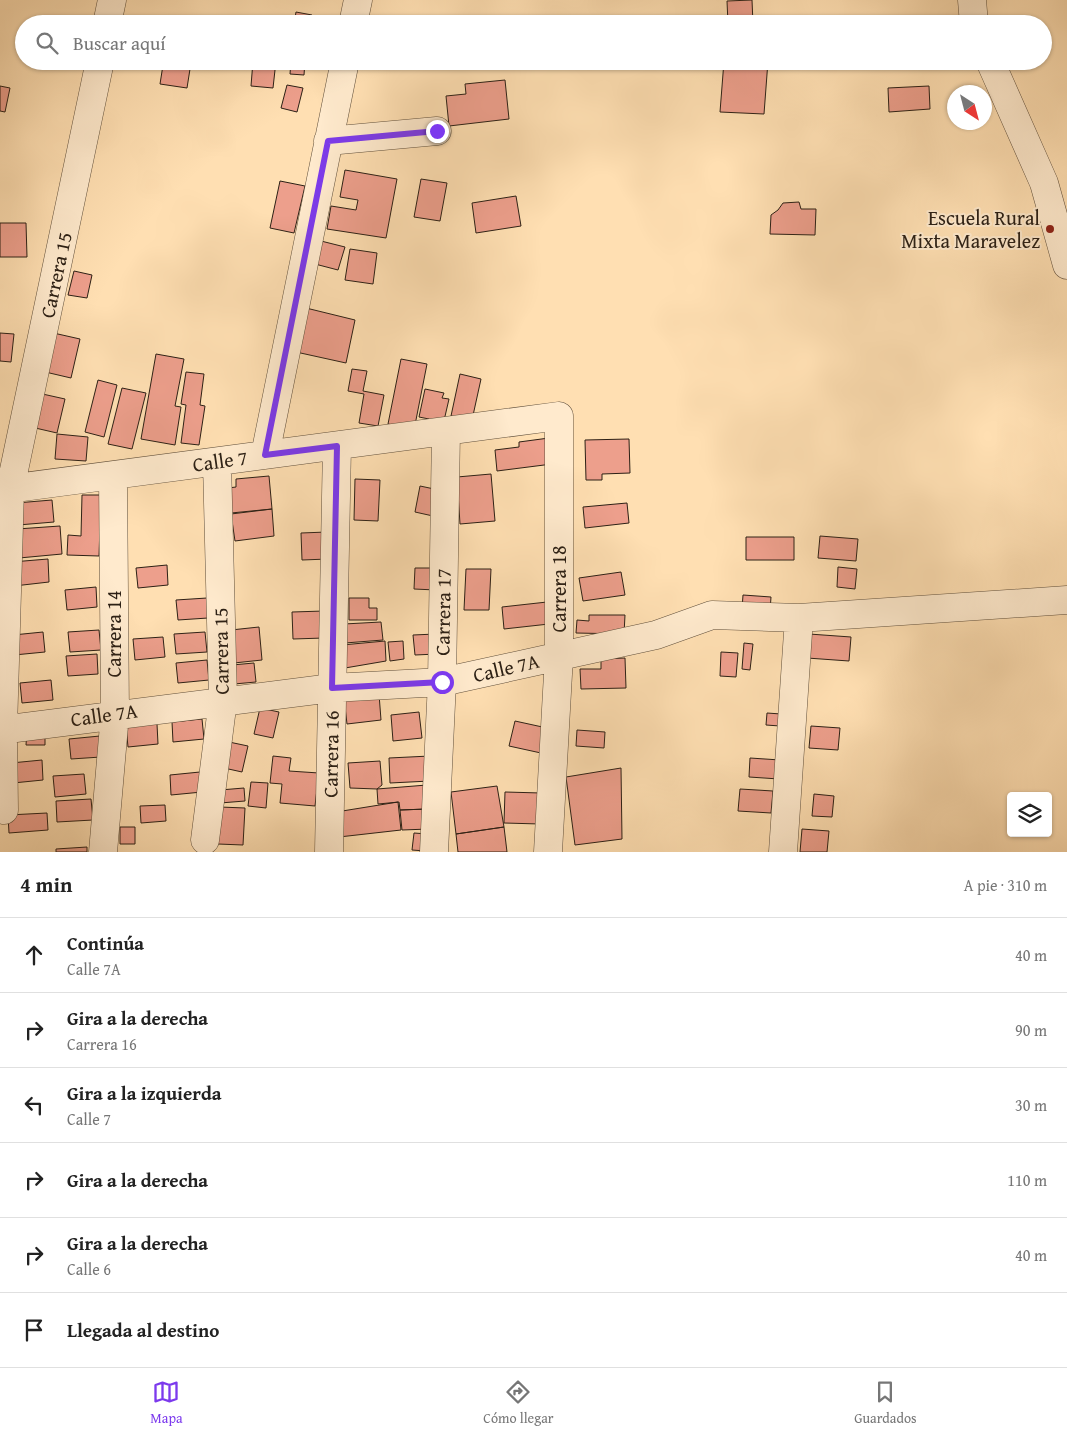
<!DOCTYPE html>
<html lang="es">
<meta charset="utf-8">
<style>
body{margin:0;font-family:"Gentium Book Plus",serif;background:#f2f2f2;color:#222}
.controls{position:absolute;right:15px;bottom:15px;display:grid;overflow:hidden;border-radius:5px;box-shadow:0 1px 4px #0004}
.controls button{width:45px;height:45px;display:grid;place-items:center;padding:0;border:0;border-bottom:1px solid #e0e0e0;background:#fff;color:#222;font:25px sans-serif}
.compass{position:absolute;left:947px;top:85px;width:45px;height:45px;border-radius:50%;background:#fff;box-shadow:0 1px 4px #0004;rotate:144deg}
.stop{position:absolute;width:15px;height:15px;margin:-11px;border:4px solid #7c3aed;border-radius:50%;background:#fff}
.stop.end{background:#7c3aed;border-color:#fff;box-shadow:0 1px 5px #0008}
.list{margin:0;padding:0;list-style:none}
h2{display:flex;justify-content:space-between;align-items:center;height:65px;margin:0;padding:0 20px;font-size:21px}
h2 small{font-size:16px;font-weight:400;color:#767676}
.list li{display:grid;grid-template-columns:32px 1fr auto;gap:15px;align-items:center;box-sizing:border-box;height:75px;padding:0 20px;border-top:1px solid #e0e0e0}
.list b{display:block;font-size:19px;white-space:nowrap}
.list p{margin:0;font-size:16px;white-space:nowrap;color:#767676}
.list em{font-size:16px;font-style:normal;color:#767676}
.icon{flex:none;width:28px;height:28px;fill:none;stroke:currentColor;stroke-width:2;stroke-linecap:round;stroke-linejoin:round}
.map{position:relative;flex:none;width:1067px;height:852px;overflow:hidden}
.search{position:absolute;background:#fff;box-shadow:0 1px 4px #0004;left:15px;right:15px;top:15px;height:55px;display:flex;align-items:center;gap:12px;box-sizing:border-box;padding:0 18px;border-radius:28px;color:#767676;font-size:19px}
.sheet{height:515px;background:#fff}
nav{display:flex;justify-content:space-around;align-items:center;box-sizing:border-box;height:70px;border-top:1px solid #e0e0e0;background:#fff;font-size:14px;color:#767676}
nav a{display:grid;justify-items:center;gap:2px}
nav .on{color:#7c3aed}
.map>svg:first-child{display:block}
</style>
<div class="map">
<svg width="1067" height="852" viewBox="0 0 1067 852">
<rect width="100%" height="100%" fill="#ffdfb2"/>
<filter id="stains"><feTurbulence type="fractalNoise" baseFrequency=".004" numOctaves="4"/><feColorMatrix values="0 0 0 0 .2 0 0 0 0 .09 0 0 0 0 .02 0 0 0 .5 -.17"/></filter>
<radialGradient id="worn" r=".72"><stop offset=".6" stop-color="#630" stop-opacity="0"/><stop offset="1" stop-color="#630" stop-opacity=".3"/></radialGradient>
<path fill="#ed9f8c" stroke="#2c2015" d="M752 0 753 24H728L727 1Z
M296 12 312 15 310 24H294Z
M253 61H276L273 88 251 86Z
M291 61H305L304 75 290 74Z
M724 61H768L764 114 720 112Z
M163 65 190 69 187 88 160 84Z
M505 80 509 119 449 126 446 96 466 94 465 84Z
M287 85 303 88 297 112 281 108Z
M0 86 10 88 5 112 0 111Z
M929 86 930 109 889 112 888 88Z
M345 170 397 179 386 238 327 229 331 206 356 210 358 200 340 197Z
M421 179 447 183 440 221 414 217Z
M280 181 305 186 294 233 270 228Z
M516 196 521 226 476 233 472 203Z
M799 202 801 209H816L815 235 770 234 771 215 778 210 783 203Z
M0 223H26L27 257H0Z
M321 241 345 247 338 270 315 264Z
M350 249 377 253 373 284 345 280Z
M74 271 92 275 87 298 68 295Z
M306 308 355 320 346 363 296 352Z
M49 332 80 339 71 378 41 371Z
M0 333 14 334 11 362 0 361Z
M156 354 184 359 175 406 181 407 175 445 141 439Z
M401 359 427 364 414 430 388 424Z
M352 369 367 371 363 391 384 395 378 426 359 423 364 394 348 391Z
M186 372 204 374 200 405 205 406 199 445 181 443 186 405 181 404Z
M460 374 481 379 472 420 451 416Z
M98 380 117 385 104 437 85 432Z
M122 388 146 393 132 449 108 444Z
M425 389 444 393 442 398 449 399 443 425 428 426 429 419 419 417Z
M38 393 65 399 57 433 31 427Z
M57 434 88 437 86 461 55 459Z
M549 438 552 464 497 471 495 450 519 447V442Z
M629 439 630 473 602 474V480H586L585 440Z
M491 474 495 521 460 524 457 477Z
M269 476 272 509 231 513 228 488 236 487V479Z
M355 479 380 480 378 521 354 520Z
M420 486 439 490 433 516 415 512Z
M82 495H101L99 556 67 555 68 535 81 536Z
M52 500 54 522 18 525 16 503Z
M627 503 629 523 585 528 583 507Z
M272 509 274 536 235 541 231 514Z
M60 526 62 554 19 558 17 529Z
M327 532 328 559 302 560 301 533Z
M820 536 858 539 856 561 818 558Z
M746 537H794V560H746Z
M48 559 49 582 14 586 12 562Z
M167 565 168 585 138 588 136 568Z
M838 567 857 569 855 589 837 587Z
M415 568H437L436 590 414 589Z
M466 569H491L489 610H464Z
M621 572 625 595 583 601 579 578Z
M96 587 97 607 67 610 65 590Z
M743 595 771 597 770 611 742 609Z
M207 598 208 618 178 620 176 600Z
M349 598H369V608H377V620H349Z
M547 602 549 624 504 629 502 607Z
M324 611V638L293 639 292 612Z
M589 615H625L624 634 576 633 577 620 589 621Z
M381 622 383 640 345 643 344 624Z
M259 627 262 660 234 663 231 630Z
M99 630 101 650 70 652 68 632Z
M43 632 45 652 14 655 13 635Z
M205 632 207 652 176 654 174 634Z
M436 634 437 654 415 655 413 635Z
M809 634 851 637 849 661 807 658Z
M163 637 165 657 135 660 133 639Z
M385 641 386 661 345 668 342 645Z
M403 641 404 659 390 661 388 642Z
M744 643 753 644 750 670 742 669Z
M721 652 738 653 736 677 720 676Z
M97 654 98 674 68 676 66 656Z
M625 658 626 688 581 689 580 669H601V659Z
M207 660 209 680 178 683 176 663Z
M254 663 256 682 234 684 232 665Z
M51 680 53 700 22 703 20 683Z
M379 694 381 720 347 724 344 698Z
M260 708 279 712 273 738 254 734Z
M419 712 422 738 393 741 391 715Z
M767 713 781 714 780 726 766 725Z
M202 719 204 739 173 742 172 722Z
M515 721 547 728 541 753 509 746Z
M157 724 158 744 128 747 126 726Z
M811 726 840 728 838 750 809 748Z
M27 730H45V745H26Z
M577 730 605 732 604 748 576 746Z
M100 736 101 757 71 759 69 739Z
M229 742 248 746 242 772 224 768Z
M273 756 291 758 289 771 319 773 315 806 280 803 282 784 270 783Z
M430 756V781L390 783 389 758Z
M750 758 780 760 779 779 749 777Z
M42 760 43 780 13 783 11 763Z
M380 761 382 785 377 789 350 788 348 763Z
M621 768 622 839 575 845 566 777Z
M200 772 202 792 171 795 170 775Z
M84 774 86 794 55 797 53 776Z
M251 782 268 783 266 808 248 806Z
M427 785V809L400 810 399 802 378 804 377 789Z
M497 786 504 827 456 834 451 792Z
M244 788 245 801 220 803V790Z
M740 789 773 791 771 813 738 811Z
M505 792 541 793 540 824 504 823Z
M814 794 834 796 832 817 812 816Z
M91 799 93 820 57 822 56 801Z
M398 802 401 830 339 837 336 812Z
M165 805 166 821 141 823 140 806Z
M220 807 245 808 243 845 218 844Z
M427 809 429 829 402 830 400 810Z
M47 813 48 830 9 833 8 815Z
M120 827H135V844H120Z
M504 827 507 852H458L456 834Z
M802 829 829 831 827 852H800Z
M414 833 428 834 426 851 412 850Z
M87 847V852H56V849Z"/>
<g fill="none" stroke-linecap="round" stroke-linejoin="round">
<defs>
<path id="minor" d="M972 0 974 24
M107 24 112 0
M353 24 358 0
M990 61 1044 183 1067 265
M328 141 437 131
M265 455 345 61
M0 490 559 416V656L548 852
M0 730 332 688 442 682 656 635 712 615 799 618 1067 600
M4 810 3 729 10 489 100 61
M205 840 223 700 217 462
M103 852 115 714 113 476
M329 852 337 446
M434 852 442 682 446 431
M783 852 799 618"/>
</defs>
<use href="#minor" stroke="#61503c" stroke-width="29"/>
<use href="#minor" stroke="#ffeacd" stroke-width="28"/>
</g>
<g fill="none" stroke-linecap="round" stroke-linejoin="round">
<path stroke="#7c3aed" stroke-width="6" d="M437 131 328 141 265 455 337 446 332 688 442 682"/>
</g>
<circle fill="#8f2418" stroke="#ffeacd" stroke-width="2" cx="1050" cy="229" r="5"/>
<g text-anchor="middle" stroke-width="4" stroke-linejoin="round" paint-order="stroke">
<g font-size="20" fill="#2c2015" stroke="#ffeacd" text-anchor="end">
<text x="1040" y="225">Escuela Rural<tspan x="1040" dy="23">Mixta Maravelez</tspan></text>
</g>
<g font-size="20" fill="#2c2015" stroke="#ffeacd">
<text transform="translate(56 275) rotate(-78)" y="7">Carrera 15</text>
<text transform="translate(220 461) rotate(-8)" y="7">Calle 7</text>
<text transform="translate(559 589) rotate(-90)" y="7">Carrera 18</text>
<text transform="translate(443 612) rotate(-89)" y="7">Carrera 17</text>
<text transform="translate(114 634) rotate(-90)" y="7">Carrera 14</text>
<text transform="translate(221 651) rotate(-91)" y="7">Carrera 15</text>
<text transform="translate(506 668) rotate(-13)" y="7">Calle 7A</text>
<text transform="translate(104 715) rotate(-8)" y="7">Calle 7A</text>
<text transform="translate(331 754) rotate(-89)" y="7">Carrera 16</text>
</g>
</g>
<rect width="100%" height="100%" filter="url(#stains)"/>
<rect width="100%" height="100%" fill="url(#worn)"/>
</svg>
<div class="controls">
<button><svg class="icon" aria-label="layers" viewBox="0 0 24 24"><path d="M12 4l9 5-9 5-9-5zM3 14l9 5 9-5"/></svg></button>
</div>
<svg class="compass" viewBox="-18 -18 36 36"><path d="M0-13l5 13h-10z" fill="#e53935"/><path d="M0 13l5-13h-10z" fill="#767676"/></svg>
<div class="stop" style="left:442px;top:682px"></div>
<div class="stop end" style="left:437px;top:131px"></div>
<div class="search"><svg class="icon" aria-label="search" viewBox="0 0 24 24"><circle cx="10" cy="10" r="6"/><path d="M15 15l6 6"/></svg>Buscar aquí</div>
</div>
<section class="sheet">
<h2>4 min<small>A pie · 310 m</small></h2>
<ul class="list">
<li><svg class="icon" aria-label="ahead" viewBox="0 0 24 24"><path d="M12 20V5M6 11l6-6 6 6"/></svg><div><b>Continúa</b><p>Calle 7A</p></div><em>40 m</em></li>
<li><svg class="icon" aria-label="right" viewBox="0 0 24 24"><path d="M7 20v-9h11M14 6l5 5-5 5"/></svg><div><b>Gira a la derecha</b><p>Carrera 16</p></div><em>90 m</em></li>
<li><svg class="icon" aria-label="left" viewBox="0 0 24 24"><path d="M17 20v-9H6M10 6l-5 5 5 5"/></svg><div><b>Gira a la izquierda</b><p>Calle 7</p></div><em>30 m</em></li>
<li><svg class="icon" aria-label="right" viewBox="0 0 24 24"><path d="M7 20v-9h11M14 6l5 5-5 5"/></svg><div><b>Gira a la derecha</b></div><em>110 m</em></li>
<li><svg class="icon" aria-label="right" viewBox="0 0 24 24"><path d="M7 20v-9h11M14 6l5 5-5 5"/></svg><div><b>Gira a la derecha</b><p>Calle 6</p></div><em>40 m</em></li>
<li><svg class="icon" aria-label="arrive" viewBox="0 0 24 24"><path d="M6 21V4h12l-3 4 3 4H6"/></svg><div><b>Llegada al destino</b></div></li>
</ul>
</section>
<nav>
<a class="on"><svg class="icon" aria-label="map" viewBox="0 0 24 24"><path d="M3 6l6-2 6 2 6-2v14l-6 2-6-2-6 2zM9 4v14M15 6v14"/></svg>Mapa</a>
<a><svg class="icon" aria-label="directions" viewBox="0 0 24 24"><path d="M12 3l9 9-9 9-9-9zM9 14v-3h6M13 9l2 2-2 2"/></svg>Cómo llegar</a>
<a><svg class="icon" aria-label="saved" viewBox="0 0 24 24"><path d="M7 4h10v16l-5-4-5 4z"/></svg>Guardados</a>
</nav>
